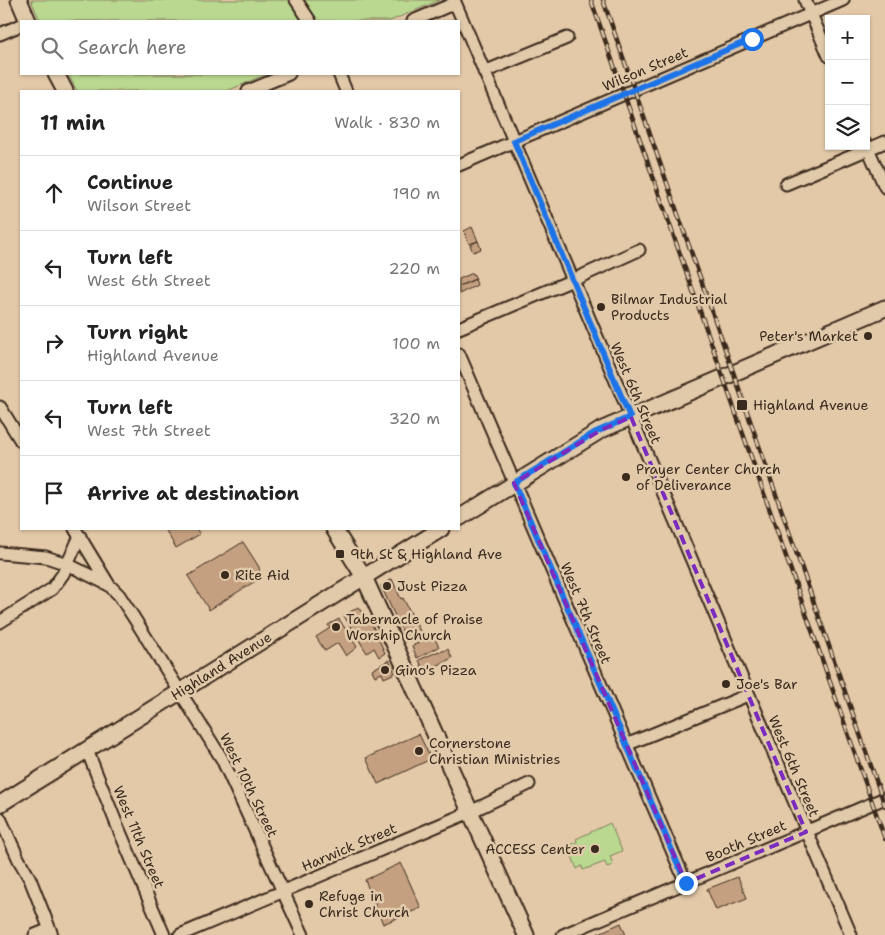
<!DOCTYPE html>
<meta charset="utf-8">
<style>
body{margin:0;font-family:"Shantell Sans",sans-serif;background:#f6f6f6;color:#222}
.controls{position:absolute;right:15px;top:15px;display:grid;overflow:hidden;border-radius:0px;box-shadow:0 1px 4px #0004}
.controls button{width:45px;height:45px;display:grid;place-items:center;padding:0;border:0;border-bottom:1px solid #e0e0e0;background:#fff;color:#222;font:25px sans-serif}
.stop{position:absolute;width:15px;height:15px;margin:-11px;border:4px solid #1a73e8;border-radius:50%;background:#fff}
.stop.end{background:#1a73e8;border-color:#fff;box-shadow:0 1px 5px #0008}
.list{margin:0;padding:0;list-style:none}
h2{display:flex;justify-content:space-between;align-items:center;height:65px;margin:0;padding:0 20px;font-size:21px}
h2 small{font-size:16px;font-weight:400;color:#767676}
.list li{display:grid;grid-template-columns:32px 1fr auto;gap:15px;align-items:center;box-sizing:border-box;height:75px;padding:0 20px;border-top:1px solid #e0e0e0}
.list b{display:block;font-size:19px;white-space:nowrap}
.list p{margin:0;font-size:16px;white-space:nowrap;color:#767676}
.list em{font-size:16px;font-style:normal;color:#767676}
.icon{flex:none;width:28px;height:28px;fill:none;stroke:currentColor;stroke-width:2;stroke-linecap:round;stroke-linejoin:round}
.map{position:relative;flex:none;width:885px;height:935px;overflow:hidden}
.search{position:absolute;background:#fff;box-shadow:0 1px 4px #0004;left:20px;top:20px;width:440px;height:55px;display:flex;align-items:center;gap:12px;box-sizing:border-box;padding:0 18px;border-radius:0px;color:#767676;font-size:19px}
.panel{position:absolute;background:#fff;box-shadow:0 1px 4px #0004;left:20px;top:90px;width:440px;height:440px;border-radius:0px}
.map>svg:first-child{display:block}
</style>
<div class="map">
<svg width="885" height="935" viewBox="0 0 885 935">
<rect width="100%" height="100%" fill="#e4c9a8"/>
<filter id="ink" filterUnits="userSpaceOnUse"><feTurbulence type="fractalNoise" baseFrequency=".02" numOctaves="2"/><feDisplacementMap in="SourceGraphic" scale="10" xChannelSelector="R" yChannelSelector="G"/><feConvolveMatrix kernelMatrix="1 2 1 2 8 2 1 2 1" color-interpolation-filters="sRGB"/></filter>
<g filter="url(#ink)">
<path fill="#bad890" stroke="#7a8157" d="M31 0H440L390 21H40Z
M68 74H267L227 91H77Z
M610 823 622 851 610 856 613 865 607 867 605 862 583 870 582 866 577 869 568 846 577 842 576 839Z"/>
<path fill="#c5a080" stroke="#3b2a1e" d="M472 227 478 241 469 244 464 231Z
M478 241 481 249 473 252 470 245Z
M473 273 476 279 459 286V279Z
M475 279 477 285 459 294V286Z
M165 529H196L200 534 176 548Z
M243 542 259 567 260 576 257 580 209 610 188 576Z
M392 579 401 599 403 598 420 631 406 639 381 586Z
M358 607 369 623 371 622 385 653 379 657 374 648 367 653 344 616Z
M339 619 357 647 346 656 338 643 325 651 316 637 330 628 328 625Z
M433 635 439 647 417 658 412 646Z
M448 649 452 658 424 672 419 660 439 651 440 652Z
M389 660 395 673 384 678 382 673 375 676 372 670Z
M419 734 431 759 378 784 366 758Z
M401 863 421 908 383 924 365 880Z
M738 877 747 898 716 910 707 889Z
M621 923 626 935H595Z"/>
<g fill="none" stroke-linecap="round" stroke-linejoin="round">
<defs>
<path id="minor" d="M296 0 310 21
M454 0 851 935
M805 0 829 56
M413 21 455 3
M0 34 21 25
M484 72 567 38
M339 74 346 91
M248 91 289 74
M866 144 885 187
M459 165 843 0
M786 184 885 142
M459 328 573 280 639 250
M459 354 686 883
M0 407 21 441
M75 529 109 585 119 595 134 618 222 759 303 935
M0 553 46 557 67 564 109 585
M0 622 52 589 63 574 80 536
M626 745 748 695
M87 750 117 825 164 935
M0 818 19 860 30 879 52 935
M35 935 50 929
M180 935 470 812 529 784
M563 935 885 798"/>
<path id="major" d="M19 0 28 21
M56 74 65 91
M459 518 601 430 885 308
M334 529 364 577 526 935
M0 804 441 529"/>
</defs>
<use href="#minor" stroke="#3b2a1e" stroke-width="15"/>
<use href="#major" stroke="#3b2a1e" stroke-width="19"/>
<use href="#minor" stroke="#e1caaa" stroke-width="11"/>
<use href="#major" stroke="#e1caaa" stroke-width="15"/>
<defs>
<path id="rail" d="M591 0 885 839
M603 0 885 806"/>
</defs>
<use href="#rail" stroke="#3b2a1e" stroke-width="4.5"/>
<use href="#rail" stroke="#e1caaa" stroke-width="2.5" stroke-dasharray="8" stroke-linecap="butt"/>
</g>
</g>
<g fill="none" stroke-linecap="round" stroke-linejoin="round" filter="url(#ink)">
<path stroke="#1a73e8" stroke-width="6" d="M686 883 514 483 594 433 630 417 514 141 752 39"/>
</g>
<path fill="none" stroke="#7b2cbf" stroke-width="4" stroke-dasharray="10 6" stroke-linejoin="round" d="M631 417 806 832 686 883 514 483 601 430Z"/>
<g fill="#3b2a1e" stroke="#e1caaa" stroke-width="2">
<circle cx="601" cy="307" r="5"/>
<circle cx="868" cy="336" r="5"/>
<rect x="736" y="399" width="12" height="12" rx="2.5"/>
<circle cx="626" cy="477" r="5"/>
<rect x="335" y="549" width="10" height="10" rx="2.5"/>
<circle cx="225" cy="575" r="5"/>
<circle cx="387" cy="586" r="5"/>
<circle cx="336" cy="627" r="5"/>
<circle cx="385" cy="670" r="5"/>
<circle cx="726" cy="684" r="5"/>
<circle cx="419" cy="751" r="5"/>
<circle cx="595" cy="849" r="5"/>
<circle cx="309" cy="904" r="5"/>
</g>
<g text-anchor="middle" stroke-width="5" stroke-linejoin="round" paint-order="stroke">
<g font-size="14" fill="#3b2a1e" stroke="#e1caaa">
<text transform="translate(645 69) rotate(-23)" y="5">Wilson Street</text>
<text transform="translate(636 393) rotate(67)" y="5">West 6th Street</text>
<text transform="translate(586 613) rotate(67)" y="5">West 7th Street</text>
<text transform="translate(221 666) rotate(-32)" y="5">Highland Avenue</text>
<text transform="translate(794 766) rotate(67)" y="5">West 6th Street</text>
<text transform="translate(249 785) rotate(64)" y="5">West 10th Street</text>
<text transform="translate(139 837) rotate(67)" y="5">West 11th Street</text>
<text transform="translate(746 841) rotate(-23)" y="5">Booth Street</text>
<text transform="translate(349 847) rotate(-23)" y="5">Harwick Street</text>
</g>
<g font-size="14" fill="#3b2a1e" stroke="#e1caaa" text-anchor="start">
<text x="611" y="304">Bilmar Industrial<tspan x="611" dy="16">Products</tspan></text>
<text x="858" y="341" text-anchor="end">Peter's Market</text>
<text x="753" y="410">Highland Avenue</text>
<text x="636" y="474">Prayer Center Church<tspan x="636" dy="16">of Deliverance</tspan></text>
<text x="350" y="559">9th St &amp; Highland Ave</text>
<text x="235" y="580">Rite Aid</text>
<text x="397" y="591">Just Pizza</text>
<text x="346" y="624">Tabernacle of Praise<tspan x="346" dy="16">Worship Church</tspan></text>
<text x="395" y="675">Gino's Pizza</text>
<text x="736" y="689">Joe's Bar</text>
<text x="429" y="748">Cornerstone<tspan x="429" dy="16">Christian Ministries</tspan></text>
<text x="585" y="854" text-anchor="end">ACCESS Center</text>
<text x="319" y="901">Refuge in<tspan x="319" dy="16">Christ Church</tspan></text>
</g>
</g>
</svg>
<div class="controls">
<button>+</button>
<button>−</button>
<button><svg class="icon" aria-label="layers" viewBox="0 0 24 24"><path d="M12 4l9 5-9 5-9-5zM3 14l9 5 9-5"/></svg></button>
</div>
<div class="stop" style="left:752px;top:39px"></div>
<div class="stop end" style="left:686px;top:883px"></div>
<div class="search"><svg class="icon" aria-label="search" viewBox="0 0 24 24"><circle cx="10" cy="10" r="6"/><path d="M15 15l6 6"/></svg>Search here</div>
<section class="panel">
<h2>11 min<small>Walk · 830 m</small></h2>
<ul class="list">
<li><svg class="icon" aria-label="ahead" viewBox="0 0 24 24"><path d="M12 20V5M6 11l6-6 6 6"/></svg><div><b>Continue</b><p>Wilson Street</p></div><em>190 m</em></li>
<li><svg class="icon" aria-label="left" viewBox="0 0 24 24"><path d="M17 20v-9H6M10 6l-5 5 5 5"/></svg><div><b>Turn left</b><p>West 6th Street</p></div><em>220 m</em></li>
<li><svg class="icon" aria-label="right" viewBox="0 0 24 24"><path d="M7 20v-9h11M14 6l5 5-5 5"/></svg><div><b>Turn right</b><p>Highland Avenue</p></div><em>100 m</em></li>
<li><svg class="icon" aria-label="left" viewBox="0 0 24 24"><path d="M17 20v-9H6M10 6l-5 5 5 5"/></svg><div><b>Turn left</b><p>West 7th Street</p></div><em>320 m</em></li>
<li><svg class="icon" aria-label="arrive" viewBox="0 0 24 24"><path d="M6 21V4h12l-3 4 3 4H6"/></svg><div><b>Arrive at destination</b></div></li>
</ul>
</section>
</div>
